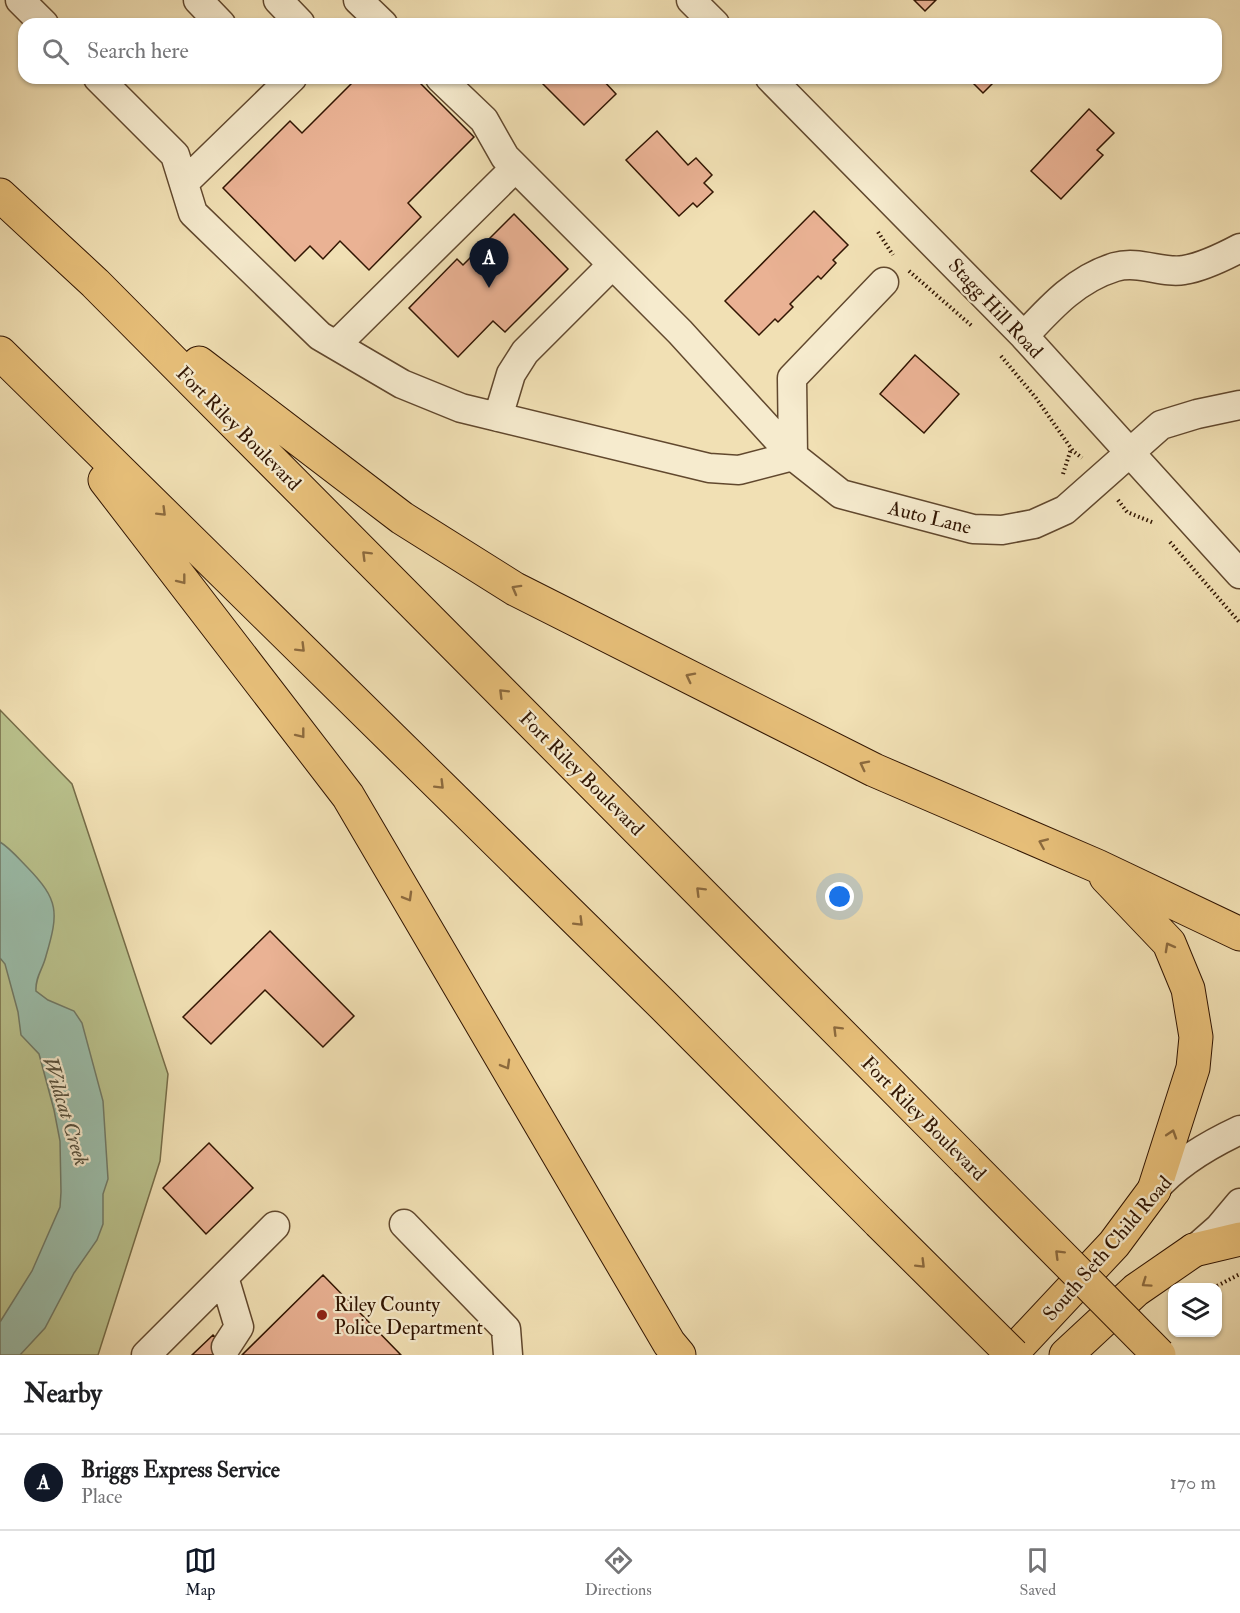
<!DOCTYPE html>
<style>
body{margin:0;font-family:"IM FELL Double Pica",serif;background:#f2f2f2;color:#202124}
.controls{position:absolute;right:18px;bottom:18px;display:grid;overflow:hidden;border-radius:12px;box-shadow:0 2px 4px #0004}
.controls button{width:54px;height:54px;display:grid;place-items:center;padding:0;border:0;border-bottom:2px solid #e0e0e0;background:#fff;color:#202124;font:30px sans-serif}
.you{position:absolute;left:840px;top:897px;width:21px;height:21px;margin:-15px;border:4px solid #fff;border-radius:50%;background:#1a73e8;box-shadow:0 0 0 9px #1a73e833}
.badge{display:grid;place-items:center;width:39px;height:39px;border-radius:50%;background:#111827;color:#fff;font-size:20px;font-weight:700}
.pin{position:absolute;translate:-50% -50px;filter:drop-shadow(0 2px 3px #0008)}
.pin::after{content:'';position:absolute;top:32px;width:21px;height:18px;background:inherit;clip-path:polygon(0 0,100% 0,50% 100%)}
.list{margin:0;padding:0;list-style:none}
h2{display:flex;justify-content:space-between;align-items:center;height:78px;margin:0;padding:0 24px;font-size:26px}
h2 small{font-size:20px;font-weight:400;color:#757577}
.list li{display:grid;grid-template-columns:39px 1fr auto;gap:18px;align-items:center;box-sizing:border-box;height:96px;padding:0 24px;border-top:2px solid #e0e0e0}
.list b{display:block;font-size:22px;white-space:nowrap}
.list p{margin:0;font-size:20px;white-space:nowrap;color:#757577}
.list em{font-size:20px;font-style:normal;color:#757577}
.icon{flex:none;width:33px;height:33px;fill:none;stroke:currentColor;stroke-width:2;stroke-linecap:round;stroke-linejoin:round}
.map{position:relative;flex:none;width:1240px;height:1355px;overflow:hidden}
.search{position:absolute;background:#fff;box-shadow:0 2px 4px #0004;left:18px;right:18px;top:18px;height:66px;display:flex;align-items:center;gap:15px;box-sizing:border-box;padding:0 21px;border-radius:18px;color:#757577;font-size:22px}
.sheet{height:174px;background:#fff}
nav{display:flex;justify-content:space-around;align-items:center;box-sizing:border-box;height:84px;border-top:2px solid #e0e0e0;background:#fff;font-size:16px;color:#757577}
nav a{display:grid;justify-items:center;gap:3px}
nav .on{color:#111827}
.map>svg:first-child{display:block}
</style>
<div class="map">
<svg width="1240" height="1355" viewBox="0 0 1240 1355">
<rect width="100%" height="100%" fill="#f1e0b4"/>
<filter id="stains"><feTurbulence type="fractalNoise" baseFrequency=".00333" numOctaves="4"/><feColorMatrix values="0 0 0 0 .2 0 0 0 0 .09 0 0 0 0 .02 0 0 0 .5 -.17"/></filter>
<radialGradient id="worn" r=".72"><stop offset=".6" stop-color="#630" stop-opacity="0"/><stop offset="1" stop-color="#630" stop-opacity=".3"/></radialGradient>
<path fill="#bac28d" stroke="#766c48" stroke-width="1.5" d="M0 710 72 784 168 1074 160 1161 98 1355H0Z"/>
<path fill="#9bbdaa" stroke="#717a67" stroke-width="1.5" d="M0 842C10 848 19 859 27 867 59 900 59 912 46 956 43 969 35 977 36 991L48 1000 74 1011 82 1023 103 1101 108 1179 103 1194V1224L97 1240 74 1273 45 1328 20 1355H0V1322L32 1271 60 1207 61 1192 60 1141 54 1110 39 1054 21 1035 18 1012 5 964 0 958Z"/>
<path fill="#eab294" stroke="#311502" stroke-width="1.5" d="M914 0H936L925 11Z
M357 78H415L474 137 408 203 421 217 369 270 340 241 323 259 310 246 295 261 223 188 290 121 302 133Z
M537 78H601L616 94 584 125Z
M968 78H998L983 93Z
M1089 109 1114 133 1097 150 1103 155 1061 199 1031 171Z
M657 131 688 165 696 158 712 175 704 183 713 192 697 207 693 203 679 216 626 160Z
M814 211 848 245 833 260 836 263 821 279 818 276 790 304 793 307 778 322 775 319 759 335 725 301Z
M514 214 568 269 505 332 493 321 458 357 409 308 457 259 463 265Z
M915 355 959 394 924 433 880 394Z
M270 931 354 1016 323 1047 265 990 211 1044 183 1017Z
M209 1143 253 1188 206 1234 163 1188Z
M323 1275 401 1355H242Z
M213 1335 233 1355H192Z"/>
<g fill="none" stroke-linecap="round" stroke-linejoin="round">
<defs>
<path id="minor" d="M20 0 44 24
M198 0 221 24
M278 0 300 23
M358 0 383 24
M691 0 715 24
M98 78 175 155 193 213 320 336 402 384 461 408 709 468 739 470 793 456
M440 78 484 120 505 157 680 332 793 456 841 494 973 529 1002 530 1034 524 1065 510 1161 425 1197 414 1240 405
M770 78 1024 336 1240 574
M184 183 292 78
M1024 336C1051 307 1076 279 1115 267 1139 260 1163 274 1184 270 1203 267 1223 257 1240 248
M336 345 515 168
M498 417 511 374 525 352 612 265
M793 456 792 378 884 282
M1154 1190C1177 1163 1208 1145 1240 1130
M404 1224 506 1329 508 1355
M1194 1250 1219 1228 1240 1203
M224 1277 239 1327 226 1347
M146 1355 275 1226"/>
<path id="major" d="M1010 1355 1114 1244 1154 1190
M1066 1355 1136 1290 1194 1250"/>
<path id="highway" d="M0 195 95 283 967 1161
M0 353 664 1006 879 1222
M199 363 402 518 515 589 874 770 1097 866 1240 934
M105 480 348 796 669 1343 679 1355
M1106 877 1169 943 1188 989 1196 1037 1193 1068 1154 1190
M1194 1250 1240 1239"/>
</defs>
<use href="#minor" stroke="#61482e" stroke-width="31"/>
<use href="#major" stroke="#311502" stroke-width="35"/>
<use href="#highway" stroke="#311502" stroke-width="35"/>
<path stroke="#311502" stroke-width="4" stroke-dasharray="1.5 3" stroke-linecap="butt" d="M878 232 893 255
M909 271 973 327
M1001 356 1036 398 1073 451 1082 458
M1063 474 1071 449
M1118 500 1127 512 1154 523
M1170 542 1240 623
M1213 1288 1240 1274"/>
<use href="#minor" stroke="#f6ebce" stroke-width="28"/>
<use href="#major" stroke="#e8c07a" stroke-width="33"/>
<use href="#highway" stroke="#e8c07a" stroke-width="33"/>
<defs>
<path id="highway-bridge" d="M967 1161 1159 1355
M879 1222 1013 1355"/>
</defs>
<use href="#highway-bridge" stroke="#311502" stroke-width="35" stroke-linecap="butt"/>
<use href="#highway-bridge" stroke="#e8c07a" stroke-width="33"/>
</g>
<defs><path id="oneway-chevron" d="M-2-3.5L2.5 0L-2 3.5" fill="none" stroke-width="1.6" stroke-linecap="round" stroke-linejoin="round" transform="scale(1.5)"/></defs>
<g stroke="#8c6a3e">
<use href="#oneway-chevron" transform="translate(162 512) rotate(45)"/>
<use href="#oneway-chevron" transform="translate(366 555) rotate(-135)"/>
<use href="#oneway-chevron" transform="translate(182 580) rotate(52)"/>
<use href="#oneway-chevron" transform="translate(516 589) rotate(-151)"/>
<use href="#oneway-chevron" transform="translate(301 648) rotate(45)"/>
<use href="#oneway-chevron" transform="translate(690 677) rotate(-153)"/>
<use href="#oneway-chevron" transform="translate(503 693) rotate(-135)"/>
<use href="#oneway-chevron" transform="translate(301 734) rotate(52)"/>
<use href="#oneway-chevron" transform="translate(864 765) rotate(-153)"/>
<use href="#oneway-chevron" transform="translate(440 785) rotate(45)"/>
<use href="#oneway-chevron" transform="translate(1043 843) rotate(-157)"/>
<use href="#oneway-chevron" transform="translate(700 891) rotate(-135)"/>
<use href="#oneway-chevron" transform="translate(408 897) rotate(60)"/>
<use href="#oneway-chevron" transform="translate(579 922) rotate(45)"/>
<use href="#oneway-chevron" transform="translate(1169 947) rotate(-119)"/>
<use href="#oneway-chevron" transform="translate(837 1030) rotate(-135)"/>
<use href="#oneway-chevron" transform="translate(506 1065) rotate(60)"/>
<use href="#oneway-chevron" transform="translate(1172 1134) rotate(-72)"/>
<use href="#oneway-chevron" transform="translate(1059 1254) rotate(-135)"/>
<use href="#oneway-chevron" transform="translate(921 1264) rotate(45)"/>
<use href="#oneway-chevron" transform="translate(1146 1283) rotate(145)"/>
</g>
<circle fill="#8f2418" stroke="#f6ebce" stroke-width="2" cx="322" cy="1315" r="6"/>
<g text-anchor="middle" stroke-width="4.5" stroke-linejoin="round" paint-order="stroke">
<g font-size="20" fill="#311502" stroke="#f6ebce">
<text transform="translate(996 308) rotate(47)" y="7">Stagg Hill Road</text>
<text transform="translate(239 428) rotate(45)" y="7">Fort Riley Boulevard</text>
<text transform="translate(930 517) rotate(14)" y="7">Auto Lane</text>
<text transform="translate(582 773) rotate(45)" y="7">Fort Riley Boulevard</text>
<text transform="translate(924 1118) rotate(45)" y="7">Fort Riley Boulevard</text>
<text transform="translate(1107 1248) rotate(-49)" y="7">South Seth Child Road</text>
</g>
<g font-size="20" fill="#311502" stroke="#f6ebce" text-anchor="start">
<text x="334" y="1311">Riley County<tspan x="334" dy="23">Police Department</tspan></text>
</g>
<g font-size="21" font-style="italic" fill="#56503d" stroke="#f6ebce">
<text transform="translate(66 1111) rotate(73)" y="7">Wildcat Creek</text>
</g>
</g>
<rect width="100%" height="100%" filter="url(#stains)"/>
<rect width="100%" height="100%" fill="url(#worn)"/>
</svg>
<div class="controls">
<button><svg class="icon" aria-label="layers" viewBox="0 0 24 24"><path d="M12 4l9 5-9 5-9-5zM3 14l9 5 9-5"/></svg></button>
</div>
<div class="you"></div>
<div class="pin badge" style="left:489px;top:288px">A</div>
<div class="search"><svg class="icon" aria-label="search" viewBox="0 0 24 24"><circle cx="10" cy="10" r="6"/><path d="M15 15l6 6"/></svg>Search here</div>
</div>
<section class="sheet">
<h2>Nearby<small></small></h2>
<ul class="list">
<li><span class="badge">A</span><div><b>Briggs Express Service</b><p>Place</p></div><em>170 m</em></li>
</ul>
</section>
<nav>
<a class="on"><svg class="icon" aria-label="map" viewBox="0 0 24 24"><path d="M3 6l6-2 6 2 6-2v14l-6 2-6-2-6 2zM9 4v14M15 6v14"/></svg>Map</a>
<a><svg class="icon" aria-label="directions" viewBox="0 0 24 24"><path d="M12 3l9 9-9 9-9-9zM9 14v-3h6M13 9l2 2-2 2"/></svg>Directions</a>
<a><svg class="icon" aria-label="saved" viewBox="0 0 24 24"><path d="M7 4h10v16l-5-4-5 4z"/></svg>Saved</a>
</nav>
